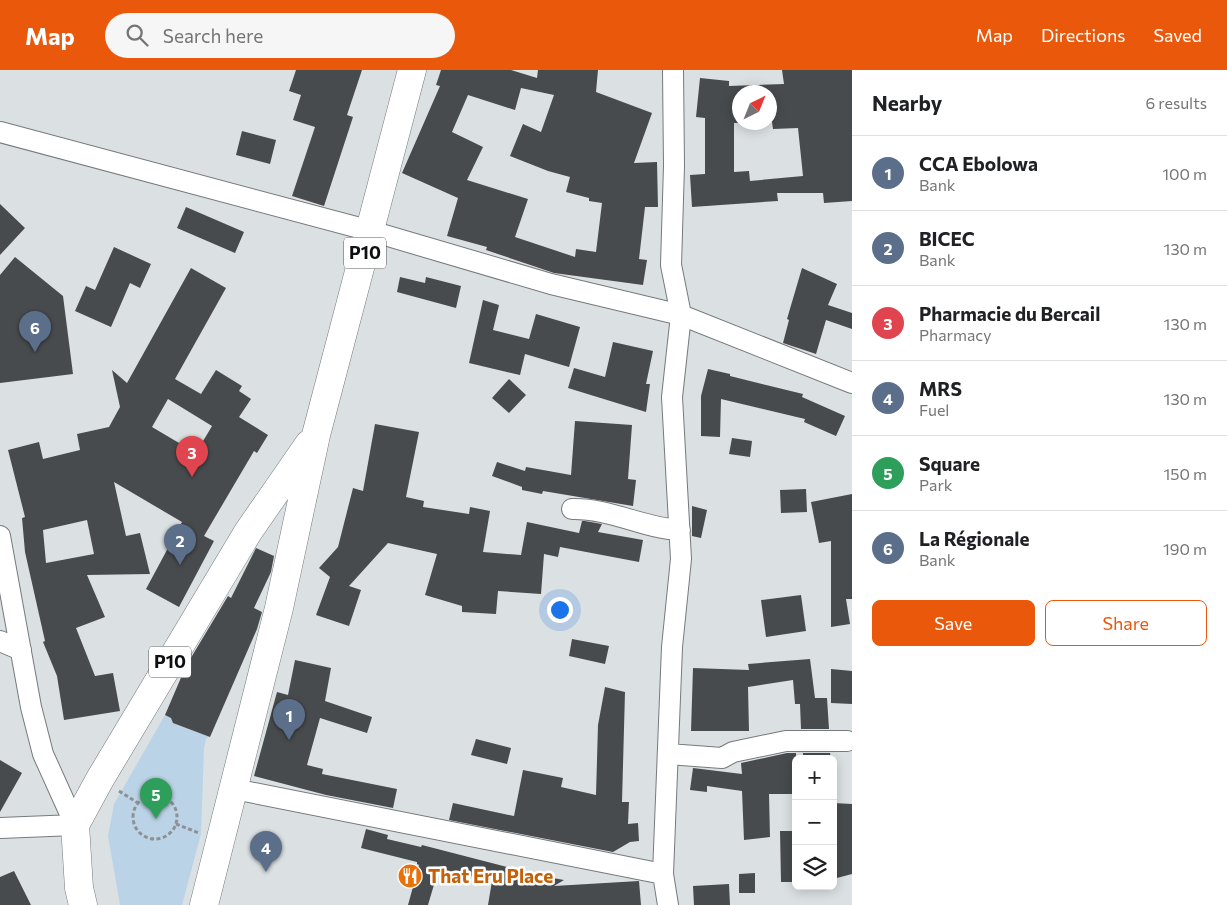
<!DOCTYPE html>
<meta charset="utf-8">
<style>
body{margin:0;font-family:Commissioner,sans-serif;background:#f6f6f6;color:#202124}
.controls{position:absolute;right:15px;bottom:15px;display:grid;overflow:hidden;border-radius:8px;box-shadow:0 2px 12px #0003}
.controls button{width:45px;height:45px;display:grid;place-items:center;padding:0;border:0;border-bottom:1px solid #e0e0e0;background:#fff;color:#202124;font:25px sans-serif}
.compass{position:absolute;left:732px;top:15px;width:45px;height:45px;border-radius:50%;background:#fff;box-shadow:0 2px 12px #0003;rotate:43deg}
.you{position:absolute;left:559px;top:539px;width:18px;height:18px;margin:-12px;border:4px solid #fff;border-radius:50%;background:#1a73e8;box-shadow:0 0 0 8px #1a73e833}
.badge{display:grid;place-items:center;width:32px;height:32px;border-radius:50%;background:#ea580c;color:#fff;font-size:16px;font-weight:700}
.pin{position:absolute;translate:-50% -41px;filter:drop-shadow(0 1px 2px #0008)}
.pin::after{content:'';position:absolute;top:26px;width:18px;height:15px;background:inherit;clip-path:polygon(0 0,100% 0,50% 100%)}
.list{margin:0;padding:0;list-style:none}
h2{display:flex;justify-content:space-between;align-items:center;height:65px;margin:0;padding:0 20px;font-size:21px}
h2 small{font-size:16px;font-weight:400;color:#757577}
.list li{display:grid;grid-template-columns:32px 1fr auto;gap:15px;align-items:center;box-sizing:border-box;height:75px;padding:0 20px;border-top:1px solid #e0e0e0}
.list b{display:block;font-size:19px;white-space:nowrap}
.list p{margin:0;font-size:16px;white-space:nowrap;color:#757577}
.list em{font-size:16px;font-style:normal;color:#757577}
.actions{display:flex;gap:10px;padding:15px 20px}
.actions a{flex:1;padding:11px 0;border:1px solid #ea580c;border-radius:8px;text-align:center;font-size:18px;color:#ea580c}
.actions .main{background:#ea580c;color:#fff}
.icon{flex:none;width:28px;height:28px;fill:none;stroke:currentColor;stroke-width:2;stroke-linecap:round;stroke-linejoin:round}
.map{position:relative;flex:none;width:852px;height:835px;overflow:hidden}
header{display:flex;align-items:center;gap:30px;box-sizing:border-box;height:70px;padding:0 25px;background:#ea580c;color:#fff}
header strong{font-size:24px}
nav{display:flex;gap:28px;margin-inline-start:auto;font-size:18px}
.search{width:350px;height:45px;background:#f6f6f6;display:flex;align-items:center;gap:12px;box-sizing:border-box;padding:0 18px;border-radius:28px;color:#757577;font-size:19px}
main{display:flex}
aside{flex:1;background:#fff}
.map>svg:first-child{display:block}
</style>
<header>
<strong>Map</strong>
<div class="search"><svg class="icon" aria-label="search" viewBox="0 0 24 24"><circle cx="10" cy="10" r="6"/><path d="M15 15l6 6"/></svg>Search here</div>
<nav><a>Map</a><a>Directions</a><a>Saved</a></nav>
</header>
<main>
<div class="map">
<svg width="852" height="835" viewBox="0 0 852 835">
<rect width="100%" height="100%" fill="#dbe0e3"/>
<path fill="#bbd3e6" d="M165 645 211 665 206 669 204 678 201 764 182 835H120L108 766 114 734Z"/>
<path fill="#484b4e" fill-rule="evenodd" d="M296 0H362L347 45 353 47 324 136 292 126 315 57 293 50 301 25 289 21Z
M441 0H511L537 8 538 0H598L596 22 652 43 634 93 657 92 658 137H645L639 189 647 190 643 215 554 203 486 180 487 177 447 166 458 128 402 103 440 16 436 15ZM521 18 554 25 541 62 523 54 510 86 548 101 570 107 566 122 589 128V131L602 133 596 182 576 179 575 187 515 167 528 129 467 110 483 77 452 62 468 25 515 40Z
M782 0H852V131L824 133 823 123H777L778 131 692 137 690 105 705 104V48L696 47 700 8 729 11V16L784 14ZM740 22H770V52H772L773 59 798 58 803 106 750 111 749 101 734 102V53L754 52H740Z
M242 61 276 70 270 94 236 85Z
M0 134 25 158 0 185Z
M186 137 244 162 235 183 177 158Z
M114 177 151 194 140 218 130 213 111 257 75 241 86 216 95 220Z
M15 187 63 226 73 304 0 313V205Z
M191 198 226 218 175 309 201 324 216 300 242 316 239 321 251 329 239 347 268 365 257 383 254 381 204 466 214 471 179 537 146 519 182 452 114 412 126 466 140 463 150 504 87 505 105 547 76 558 95 606 113 603 120 641 64 650 57 606 43 572 45 571 25 482 22 448 25 447 8 380 39 372 43 389 80 380 77 364 109 357 120 337 112 300 127 313ZM168 329 212 356 196 383 152 357ZM87 450 94 484 46 493 43 460Z
M802 198 837 214 828 235 852 243V259L826 250 816 284 783 273 789 250 787 249Z
M400 207 425 213 426 207 461 216 456 238 397 222Z
M483 230 499 235 493 260 529 269 536 244 580 257 569 297 525 284 520 305 469 293Z
M613 272 653 281 646 314H650L646 342 568 318 574 298 605 307Z
M708 299 730 304V306L803 324 802 327 845 346 836 366 804 352 805 349 721 329 720 367 701 366V326Z
M509 309 526 325 509 343 492 328Z
M575 351 632 355 628 409 636 410 633 436 543 421 542 424 522 420V417L492 406 497 392 525 401 526 397 571 405Z
M375 354 419 362 406 427 424 431 423 437 469 444 470 437 490 441 483 482 521 485 527 452 579 463 582 451H585L602 454 598 462 643 470 639 492 560 477 558 487 544 484 541 524 498 521 496 544 462 542V536L425 525 437 484 388 473 349 516 361 520 349 556 316 545 330 507 319 498 338 477 353 418 363 421Z
M732 368 752 371 750 387 729 384Z
M806 419 807 442 781 443 780 420Z
M852 424V529H846L850 554 831 557V471L819 473 811 432Z
M692 436 707 440 701 468 692 466Z
M256 478 274 486 271 502 254 538 262 542 257 559 210 667 173 653 171 648 165 645 186 596 228 526 231 528Z
M801 525 806 561 766 567 761 530Z
M572 569 609 576 605 594 569 586Z
M810 589 815 628H827L829 659H801L800 634H795L793 610 748 617 749 661H691L693 598 749 600 748 594Z
M295 590 331 598 325 631 372 647 367 663 320 648 307 695 323 699 322 704 397 719 393 738 326 725 254 706 277 622 288 625Z
M831 599 852 601V634L831 633Z
M605 617 625 622 622 732H629L628 754 638 753 639 771 630 772 613 782 449 750 453 733 514 746 523 700 563 708 561 717 596 725 598 655Z
M476 669 511 678 507 694 471 685Z
M787 683H796V724H769L770 767 744 770 742 721 707 716V722L690 720 693 698 742 704 741 693Z
M803 683H830L831 689H803Z
M0 690 22 703 0 742Z
M833 733 852 734V804L833 809Z
M366 759 388 765 387 769 421 777 422 775 515 799V801L564 810 554 816 639 811 641 835H488L492 811 449 801 448 804 438 801 428 835H408L419 795 417 794V792L361 778Z
M780 761H796V812H781Z
M14 801 31 835H0V807Z
M755 803V823H739V804Z
M729 814 730 835H694L693 816Z"/>
<g fill="none" stroke-linecap="round" stroke-linejoin="round">
<defs>
<path id="minor" d="M0 62 371 161 551 214 681 245 852 313
M572 439C610 438 642 458 680 460
M0 466 31 637 43 684 75 755 0 758
M0 571 21 580
M668 684 722 688 733 682 786 671H847
M234 719 663 804
M668 835 663 804 672 577 681 489 672 327 681 245 671 195 674 96 673 0"/>
<path id="primary" d="M83 835 79 818 75 755 100 709 248 462 309 374
M204 835 279 538 316 365 412 0"/>
</defs>
<use href="#minor" stroke="#767a7d" stroke-width="22"/>
<use href="#primary" stroke="#767a7d" stroke-width="29"/>
<path stroke="#8e9194" stroke-width="3" stroke-dasharray="4 2.5" stroke-linecap="butt" d="M119 721 138 733
M133 747a22 22 0 1 1 44 0a22 22 0 1 1-44 0Z
M176 754 199 763"/>
<use href="#minor" stroke="#fff" stroke-width="20"/>
<use href="#primary" stroke="#fff" stroke-width="28"/>
</g>
<defs>
<symbol id="restaurant-disc" viewBox="-11 -11 22 22"><circle r="9.5" fill="#e8710a" stroke="#fff"/><path d="M-5-6h1v4h1v-4h1v4h1v-4h1v5L-1.5 .5V6h-2V.5L-5-1ZM5-6V6H3V1.5H1.5Q1.5-4 5-6Z" fill="#fff"/></symbol>
</defs>
<g fill-rule="evenodd">
<use href="#restaurant-disc" x="396" y="792" width="28" height="28"/>
</g>
<g text-anchor="middle" stroke-width="5" stroke-linejoin="round" paint-order="stroke">
<g fill="#fff" stroke="#565758" stroke-width="1">
<rect x="344" y="167.5" width="42" height="31" rx="4"/>
<rect x="149" y="576.5" width="42" height="31" rx="4"/>
</g>
<g font-size="18" font-weight="bold" fill="#0e0f11">
<text x="365" y="189">P10</text>
<text x="170" y="598">P10</text>
</g>
<g font-size="19" font-weight="bold" fill="#c56008" stroke="#fff" text-anchor="start">
<text x="428" y="813">That Eru Place</text>
</g>
</g>
</svg>
<div class="controls">
<button>+</button>
<button>−</button>
<button><svg class="icon" aria-label="layers" viewBox="0 0 24 24"><path d="M12 4l9 5-9 5-9-5zM3 14l9 5 9-5"/></svg></button>
</div>
<svg class="compass" viewBox="-18 -18 36 36"><path d="M0-13l5 13h-10z" fill="#e53935"/><path d="M0 13l5-13h-10z" fill="#757577"/></svg>
<div class="you"></div>
<div class="pin badge" style="left:289px;top:670px;background:#5c6f8a">1</div>
<div class="pin badge" style="left:180px;top:495px;background:#5c6f8a">2</div>
<div class="pin badge" style="left:192px;top:407px;background:#e0444e">3</div>
<div class="pin badge" style="left:266px;top:802px;background:#5c6f8a">4</div>
<div class="pin badge" style="left:156px;top:749px;background:#2e9e5b">5</div>
<div class="pin badge" style="left:35px;top:282px;background:#5c6f8a">6</div>
</div>
<aside>
<h2>Nearby<small>6 results</small></h2>
<ul class="list">
<li><span class="badge" style="background:#5c6f8a">1</span><div><b>CCA Ebolowa</b><p>Bank</p></div><em>100 m</em></li>
<li><span class="badge" style="background:#5c6f8a">2</span><div><b>BICEC</b><p>Bank</p></div><em>130 m</em></li>
<li><span class="badge" style="background:#e0444e">3</span><div><b>Pharmacie du Bercail</b><p>Pharmacy</p></div><em>130 m</em></li>
<li><span class="badge" style="background:#5c6f8a">4</span><div><b>MRS</b><p>Fuel</p></div><em>130 m</em></li>
<li><span class="badge" style="background:#2e9e5b">5</span><div><b>Square</b><p>Park</p></div><em>150 m</em></li>
<li><span class="badge" style="background:#5c6f8a">6</span><div><b>La Régionale</b><p>Bank</p></div><em>190 m</em></li>
</ul>
<div class="actions"><a class="main">Save</a><a>Share</a></div>
</aside>
</main>
